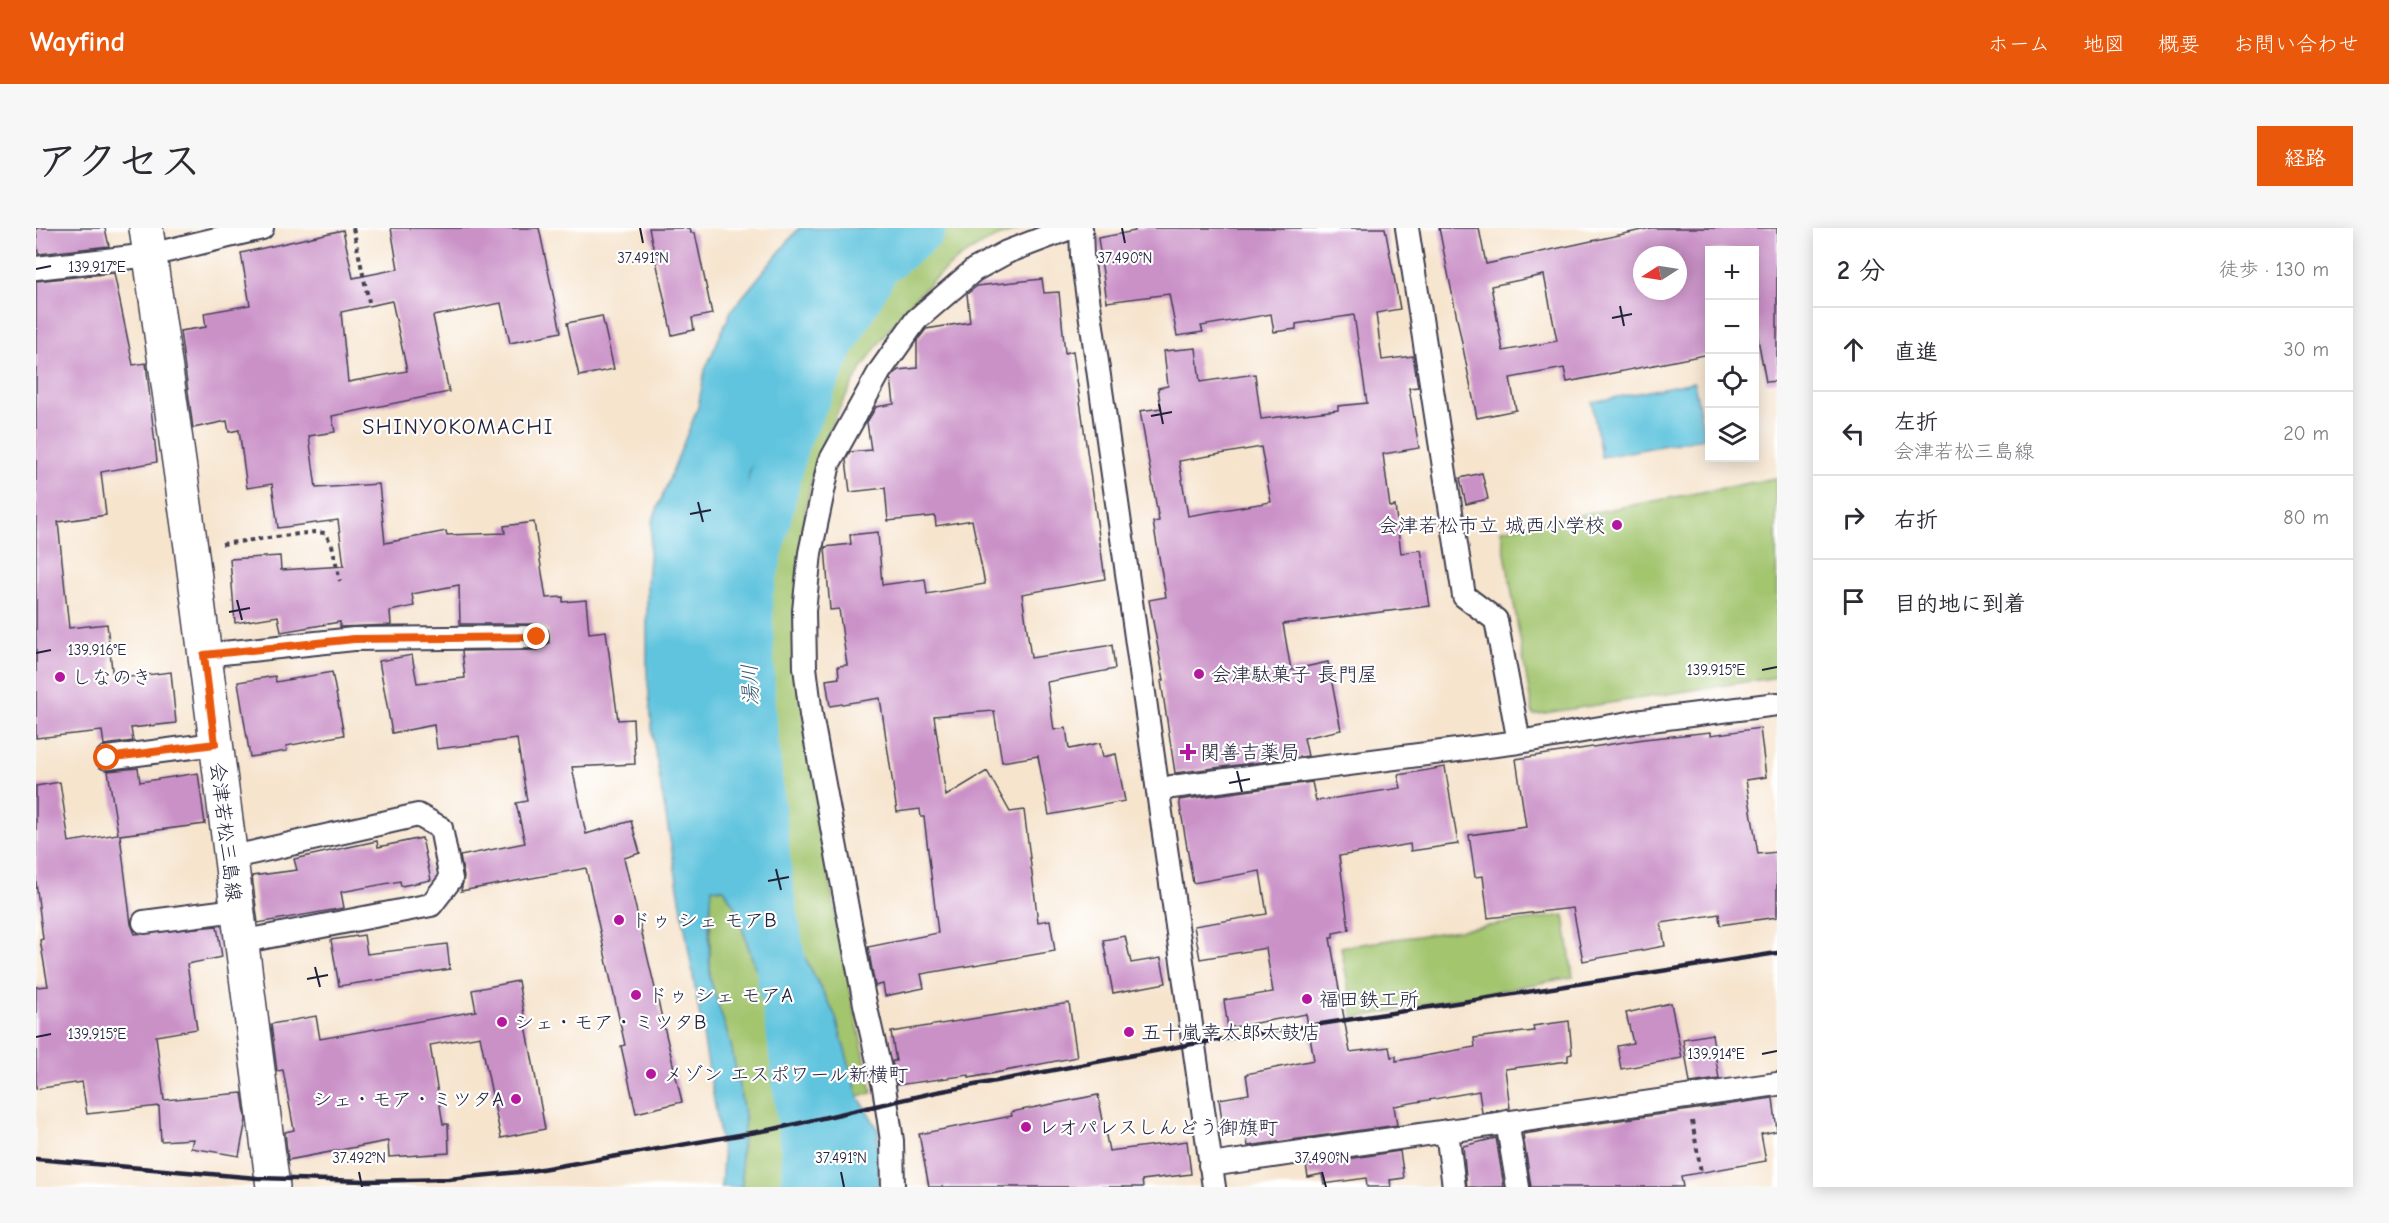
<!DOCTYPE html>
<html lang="ja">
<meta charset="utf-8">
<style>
body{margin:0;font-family:"Comic Neue","Klee One",sans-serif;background:#f7f7f7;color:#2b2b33}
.controls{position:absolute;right:18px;top:18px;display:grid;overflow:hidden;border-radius:0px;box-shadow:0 3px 15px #0003}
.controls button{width:54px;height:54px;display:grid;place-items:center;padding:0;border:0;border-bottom:2px solid #e1e1e2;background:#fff;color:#2b2b33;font:30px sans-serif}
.compass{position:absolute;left:1597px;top:18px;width:54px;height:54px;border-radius:50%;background:#fff;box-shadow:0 3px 15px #0003;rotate:258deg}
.stop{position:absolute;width:18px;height:18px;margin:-14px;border:4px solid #ea580c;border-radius:50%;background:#fff}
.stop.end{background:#ea580c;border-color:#fff;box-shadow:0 2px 6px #0008}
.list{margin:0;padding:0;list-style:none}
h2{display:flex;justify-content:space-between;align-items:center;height:78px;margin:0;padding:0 24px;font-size:26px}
h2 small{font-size:20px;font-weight:400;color:#7c7c81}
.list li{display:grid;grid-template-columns:39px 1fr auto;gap:18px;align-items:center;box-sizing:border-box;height:84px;padding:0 24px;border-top:2px solid #e1e1e2}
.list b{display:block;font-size:22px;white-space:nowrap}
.list p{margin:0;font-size:20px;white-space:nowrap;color:#7c7c81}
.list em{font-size:20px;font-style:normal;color:#7c7c81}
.icon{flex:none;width:33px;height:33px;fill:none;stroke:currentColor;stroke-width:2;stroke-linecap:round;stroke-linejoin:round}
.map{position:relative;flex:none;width:1741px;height:959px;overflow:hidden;border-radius:0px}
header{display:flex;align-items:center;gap:36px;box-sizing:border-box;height:84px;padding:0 30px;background:#ea580c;color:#fff}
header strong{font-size:28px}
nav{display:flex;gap:33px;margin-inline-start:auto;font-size:21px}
.intro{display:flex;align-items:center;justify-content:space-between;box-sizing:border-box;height:144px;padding:0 36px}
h1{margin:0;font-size:42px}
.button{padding:15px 27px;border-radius:0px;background:#ea580c;color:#fff;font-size:21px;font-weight:700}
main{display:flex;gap:36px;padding:0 36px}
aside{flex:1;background:#fff;border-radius:0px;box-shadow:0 3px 15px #0003}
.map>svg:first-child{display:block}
</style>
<header>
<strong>Wayfind</strong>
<nav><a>ホーム</a><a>地図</a><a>概要</a><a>お問い合わせ</a></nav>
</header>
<div class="intro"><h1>アクセス</h1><a class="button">経路</a></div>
<main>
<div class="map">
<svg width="1741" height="959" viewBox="0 0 1741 959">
<rect width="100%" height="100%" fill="#fff"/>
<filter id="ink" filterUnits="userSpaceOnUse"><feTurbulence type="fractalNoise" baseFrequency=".0167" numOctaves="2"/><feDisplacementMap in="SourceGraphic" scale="12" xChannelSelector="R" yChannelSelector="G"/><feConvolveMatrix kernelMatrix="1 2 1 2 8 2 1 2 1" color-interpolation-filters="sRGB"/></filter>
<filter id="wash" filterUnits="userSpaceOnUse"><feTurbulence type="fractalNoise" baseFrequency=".008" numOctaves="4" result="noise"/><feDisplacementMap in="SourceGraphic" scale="24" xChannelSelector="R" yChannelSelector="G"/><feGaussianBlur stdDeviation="1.35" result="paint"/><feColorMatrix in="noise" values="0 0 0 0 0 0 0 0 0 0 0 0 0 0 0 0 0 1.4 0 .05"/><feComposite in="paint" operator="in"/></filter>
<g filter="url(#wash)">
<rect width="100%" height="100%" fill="#f6e4cd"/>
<path fill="#a3c56e" stroke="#627454" stroke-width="1.5" d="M869 0H985C971 6 954 11 941 19 867 61 789 181 773 264 760 325 768 385 773 446 779 520 784 593 796 666 806 733 823 799 836 865L822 868 799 787 767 726 743 658 690 476 689 435 695 368 714 242 780 113 824 42Z
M1740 250 1741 449 1497 487 1465 302Z
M675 660 688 661 700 681 719 739 734 770 768 812 784 854 789 875 785 911 790 959H706L705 927 709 890 695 818 674 751Z
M1528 687 1537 749 1318 790 1305 719Z"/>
<path fill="#61c4de" stroke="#42738c" stroke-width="1.5" d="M763 0H869L824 42 780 113 714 242 695 368 689 435 690 476 743 658 767 726 799 787 822 868 842 901 843 959H790L785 911 789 875 784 854 768 812 734 770 719 739 700 681 688 661 676 660 673 699 674 751 695 817 709 890 705 927 706 959H685L687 930 682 896 617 511 611 445V353L616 294 662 179 669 142 695 83Z
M1658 154 1669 210 1565 229 1556 174Z"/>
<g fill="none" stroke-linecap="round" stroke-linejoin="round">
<path stroke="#61c4de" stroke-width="51" d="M770 959 772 939 756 805 732 661 714 483 711 367 748 213 794 115 838 37 884 0"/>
</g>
<g id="blocks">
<path fill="#ca91c7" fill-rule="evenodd" d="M0 0H69L73 18 2 26Z
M355 0H503L525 104 474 115 465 75 397 88 413 164 296 188 299 204 273 208 280 260 343 256 349 315 410 303 411 307 469 305 468 298 498 294 510 370 527 369V374L550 372 553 405 570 403 582 492 597 491 599 536 536 539 550 606 595 593 604 625 588 630 646 874 600 885 585 818 589 817 550 640 425 663 428 649 424 628 489 615 480 575 491 573 481 511 401 521 398 497 356 505 343 433 376 427 381 455 429 450 426 423 502 422 513 415 512 402 501 396H424L423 357 376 366 378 378 354 383 355 397 304 399V394L245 404 242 388 199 395 194 331 244 328 245 342 308 338 302 292 242 300 236 256 211 260 203 202 193 204 191 193 157 200 144 103 170 99 168 85 214 77 205 25 307 2 317 50 362 41ZM356 73 371 143 312 154 305 84Z
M613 0H654L655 5H659L676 86 656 90 658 102 636 107Z
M1098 0H1349L1364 81 1340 85 1346 132 1377 128 1382 159 1373 160 1383 220 1347 226 1354 279 1359 278 1365 325 1385 322 1394 378 1247 396 1255 442 1292 434 1305 502 1268 510 1272 528 1139 545 1125 453 1128 452 1113 372 1130 369 1117 294 1123 293 1104 183 1125 180 1122 160 1132 158 1128 123 1160 120 1164 154 1219 146 1225 191 1302 182V178L1331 175 1318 87 1260 96V101L1238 104 1235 86 1165 98 1167 104 1141 108 1133 66 1071 74 1062 10 1099 3ZM1225 219 1235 274 1152 288 1143 233Z
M1403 0H1443L1450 36 1615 0H1741V153L1730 154 1719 95V22H1674V126L1531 154 1528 140 1474 150 1480 182 1441 190ZM1606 27H1642V63H1606ZM1508 47 1521 113 1467 123 1455 58Z
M78 45 97 137 110 135 121 234 65 244 70 287 22 294 33 400 71 396 77 451 135 444 140 495 95 500 97 513 68 517 66 503 0 510V53Z
M1006 51 1008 65 1023 64 1029 125 1037 123 1069 351 986 366 995 430 1076 417 1079 441 1011 454 1018 502 1030 500 1033 521 1064 515 1067 529 1080 526 1089 573 1013 587 1002 528 966 534 958 483 898 488 910 568 951 543 974 584 988 582 1002 694 1014 692 1019 723 885 746 888 760 849 768 847 756 839 758 832 719 902 705 888 589H885L884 581 861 584 844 470 794 478 790 452 803 450 802 438 811 437 803 381 794 382 789 319 815 316 814 307 842 304 846 357 889 351 891 366 949 356 936 292 900 298 899 288 852 293 849 260 814 264 810 232 814 224 835 222 831 194 840 179 858 176 855 150 862 142 881 140V113L890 101 934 94 931 66 941 58Z
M566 88 578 141 543 148 531 95Z
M1446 245 1452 271 1430 276 1424 250Z
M296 444 308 507 250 518 251 523 214 529 202 454 239 448 240 454Z
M1724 500 1730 549 1710 552 1722 626 1741 624V689L1684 697 1683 686 1625 695 1629 718 1547 733 1537 680 1452 690 1447 648 1439 649 1433 607 1490 599 1480 531 1608 511 1675 504V507Z
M1409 539 1422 616 1375 623 1374 616 1303 628 1313 702 1297 705V710H1294L1314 824 1353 819 1355 829 1360 828V833L1439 819 1438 810 1498 803 1497 798 1533 793 1536 826 1532 827V833L1469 841 1474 880 1446 885 1443 863 1358 878 1361 897 1212 918 1209 896 1187 899 1183 871 1213 866 1210 846 1278 832 1270 786 1192 800 1188 772 1237 764 1230 720 1164 731 1158 698 1231 686 1224 643 1157 655 1143 572 1276 554 1280 573 1365 560 1362 547Z
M102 540 104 554 162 545 169 596 84 607 95 696 99 706 181 698 186 729 151 736 161 801 120 808 128 872 206 865 210 892 203 928 155 920 157 911 125 913 123 878 51 886 46 854 0 861V759L12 758 4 712 7 711 0 654V558L24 554 33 614 82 606 72 543Z
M386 610 395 652 365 658 364 653 305 664 308 680 222 695 216 648 261 642 258 631 308 620 341 613 342 619Z
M328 707 331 726 411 716 414 741 303 758 295 712Z
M1089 708 1095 735 1125 730 1130 755 1077 765 1067 712Z
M482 753 509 901 465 910 444 808 394 817 407 896H412L413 925 353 929 352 913 252 932 249 904 258 902 247 842 241 843 235 796 280 788 284 811 440 783 436 762Z
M1033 775 1041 829 933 850V847L861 857 856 833H860L855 804Z
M1635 775 1646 830 1585 841 1581 818 1597 815 1590 785Z
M1676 806 1683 851 1654 855 1647 811Z
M1062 867 1073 923 1151 913 1155 946 1106 952 1107 959H893L883 906 976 888 975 884Z
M1737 870 1741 903 1725 906 1730 933 1645 948 1647 959H1495L1487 906Z
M1460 910 1468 959H1431L1427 918Z
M1364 923 1368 950 1354 952 1355 959H1331L1330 950 1288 956 1286 946 1272 949 1270 937Z"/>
</g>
</g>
<g filter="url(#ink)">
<use href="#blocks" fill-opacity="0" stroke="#423f51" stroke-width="1.5"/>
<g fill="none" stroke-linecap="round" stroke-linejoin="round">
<defs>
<path id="minor" d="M1045 0 1046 28 1178 959
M1371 0 1428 368 1460 392 1483 514
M0 40 114 27 226 0
M168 427 318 411 501 409
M71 530 179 516
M1136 559 1483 514 1599 494 1741 476
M193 630 382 587 405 600 415 651 395 677 204 714
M108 694 200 682
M1471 894 1482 959
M1411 903 1418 959
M1174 937 1741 856
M857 959 856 913 848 859 829 776 775 487 769 439 768 383 774 325 793 235 844 143 880 92 938 42 971 24 1034 0"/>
<path id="primary" d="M110 0 155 319 237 959"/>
</defs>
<use href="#minor" stroke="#423f51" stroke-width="26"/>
<use href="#primary" stroke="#423f51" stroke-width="36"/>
<path stroke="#423f51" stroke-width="4" stroke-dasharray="4.5 4.5" stroke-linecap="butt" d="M317 0 333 74
M186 316 278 304 289 305 296 317 304 353
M1656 893 1665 944"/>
<use href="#minor" stroke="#fff" stroke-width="22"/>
<use href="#primary" stroke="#fff" stroke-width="33"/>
<path stroke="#22223b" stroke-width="4.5" d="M0 931 221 950 330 953 412 951 494 943 738 901 901 864 1156 816 1741 725"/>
</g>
</g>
<g fill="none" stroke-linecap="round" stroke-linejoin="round" filter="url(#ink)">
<path stroke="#ea580c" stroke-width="8" d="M71 530 179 516 168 427 318 411 501 409"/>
</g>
<path fill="none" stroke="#22223b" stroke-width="2" d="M604 0 607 15M1086 0 1089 15M0 41 15 38M1584 78 1588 98M1576 90 1596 86M1123 176 1127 196M1115 188 1136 184M662 274 667 294M654 286 675 282M201 372 206 392M193 384 214 380M0 425 15 422M1726 442 1741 439M1201 543 1206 564M1193 555 1214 551M740 641 745 662M732 653 753 649M279 739 284 759M271 751 292 747M0 809 15 806M1726 826 1741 823M323 944 326 959M805 944 808 959M1286 944 1290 959"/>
<g fill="#b5179e" stroke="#fff" stroke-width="2">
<circle cx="1581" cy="297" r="6"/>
<circle cx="1163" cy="446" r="6"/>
<circle cx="24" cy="449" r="6"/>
<path d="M1149 515h6v6h6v6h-6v6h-6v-6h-6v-6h6z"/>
<circle cx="583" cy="692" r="6"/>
<circle cx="600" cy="767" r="6"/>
<circle cx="1271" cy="771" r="6"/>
<circle cx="466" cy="794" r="6"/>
<circle cx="1093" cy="804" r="6"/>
<circle cx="615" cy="846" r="6"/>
<circle cx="480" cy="871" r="6"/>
<circle cx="990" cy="899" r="6"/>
</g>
<g text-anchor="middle" stroke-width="4.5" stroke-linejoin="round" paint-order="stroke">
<g font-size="20" fill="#22223b" stroke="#fff" text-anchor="start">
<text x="1569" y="304" text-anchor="end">会津若松市立 城西小学校</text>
<text x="1175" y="453">会津駄菓子 長門屋</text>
<text x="36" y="456">しなのき</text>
<text x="1164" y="531">関善吉薬局</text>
<text x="595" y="699">ドゥ シェ モアB</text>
<text x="612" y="774">ドゥ シェ モアA</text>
<text x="1283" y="778">福田鉄工所</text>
<text x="478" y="801">シェ・モア・ミツタB</text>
<text x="1105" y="811">五十嵐幸太郎太鼓店</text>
<text x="627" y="853">メゾン エスポワール新横町</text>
<text x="468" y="878" text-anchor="end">シェ・モア・ミツタA</text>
<text x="1002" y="906">レオパレスしんどう御旗町</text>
</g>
<g font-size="20" fill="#22223b" stroke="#fff">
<text transform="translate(190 604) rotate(83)" y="7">会津若松三島線</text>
</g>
<g font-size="21" font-style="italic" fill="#385b74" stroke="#fff">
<text transform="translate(714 457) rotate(-92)" y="7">湯川</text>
</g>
<g font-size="22" letter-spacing="1.5" fill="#22223b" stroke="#fff">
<text x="422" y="206">SHINYOKOMACHI</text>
</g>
</g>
<g font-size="15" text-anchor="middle" fill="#22223b" stroke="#fff" stroke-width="4.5" stroke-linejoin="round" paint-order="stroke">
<text x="607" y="35">37.491°N</text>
<text x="1089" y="35">37.490°N</text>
<text x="61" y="44">139.917°E</text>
<text x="61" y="427">139.916°E</text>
<text x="1680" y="447">139.915°E</text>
<text x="61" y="811">139.915°E</text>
<text x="1680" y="831">139.914°E</text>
<text x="323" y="935">37.492°N</text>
<text x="805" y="935">37.491°N</text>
<text x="1286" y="935">37.490°N</text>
</g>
</svg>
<div class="controls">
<button>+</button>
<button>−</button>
<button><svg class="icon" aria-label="locate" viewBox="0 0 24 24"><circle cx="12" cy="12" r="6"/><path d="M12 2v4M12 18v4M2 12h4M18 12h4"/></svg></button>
<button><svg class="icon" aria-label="layers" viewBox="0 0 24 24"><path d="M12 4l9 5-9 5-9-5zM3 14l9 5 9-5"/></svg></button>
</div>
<svg class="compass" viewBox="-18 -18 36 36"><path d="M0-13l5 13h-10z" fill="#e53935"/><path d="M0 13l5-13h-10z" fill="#7c7c81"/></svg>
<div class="stop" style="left:71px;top:530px"></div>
<div class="stop end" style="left:501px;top:409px"></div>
</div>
<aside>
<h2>2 分<small>徒歩 · 130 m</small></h2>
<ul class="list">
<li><svg class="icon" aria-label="ahead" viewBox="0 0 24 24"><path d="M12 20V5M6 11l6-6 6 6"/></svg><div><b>直進</b></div><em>30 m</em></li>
<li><svg class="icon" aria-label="left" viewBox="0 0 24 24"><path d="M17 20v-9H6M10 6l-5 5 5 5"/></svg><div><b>左折</b><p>会津若松三島線</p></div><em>20 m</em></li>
<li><svg class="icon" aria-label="right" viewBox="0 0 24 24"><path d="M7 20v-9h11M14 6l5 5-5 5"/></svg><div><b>右折</b></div><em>80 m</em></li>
<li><svg class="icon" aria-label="arrive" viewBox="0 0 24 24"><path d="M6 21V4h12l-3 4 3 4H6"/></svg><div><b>目的地に到着</b></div></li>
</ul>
</aside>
</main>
